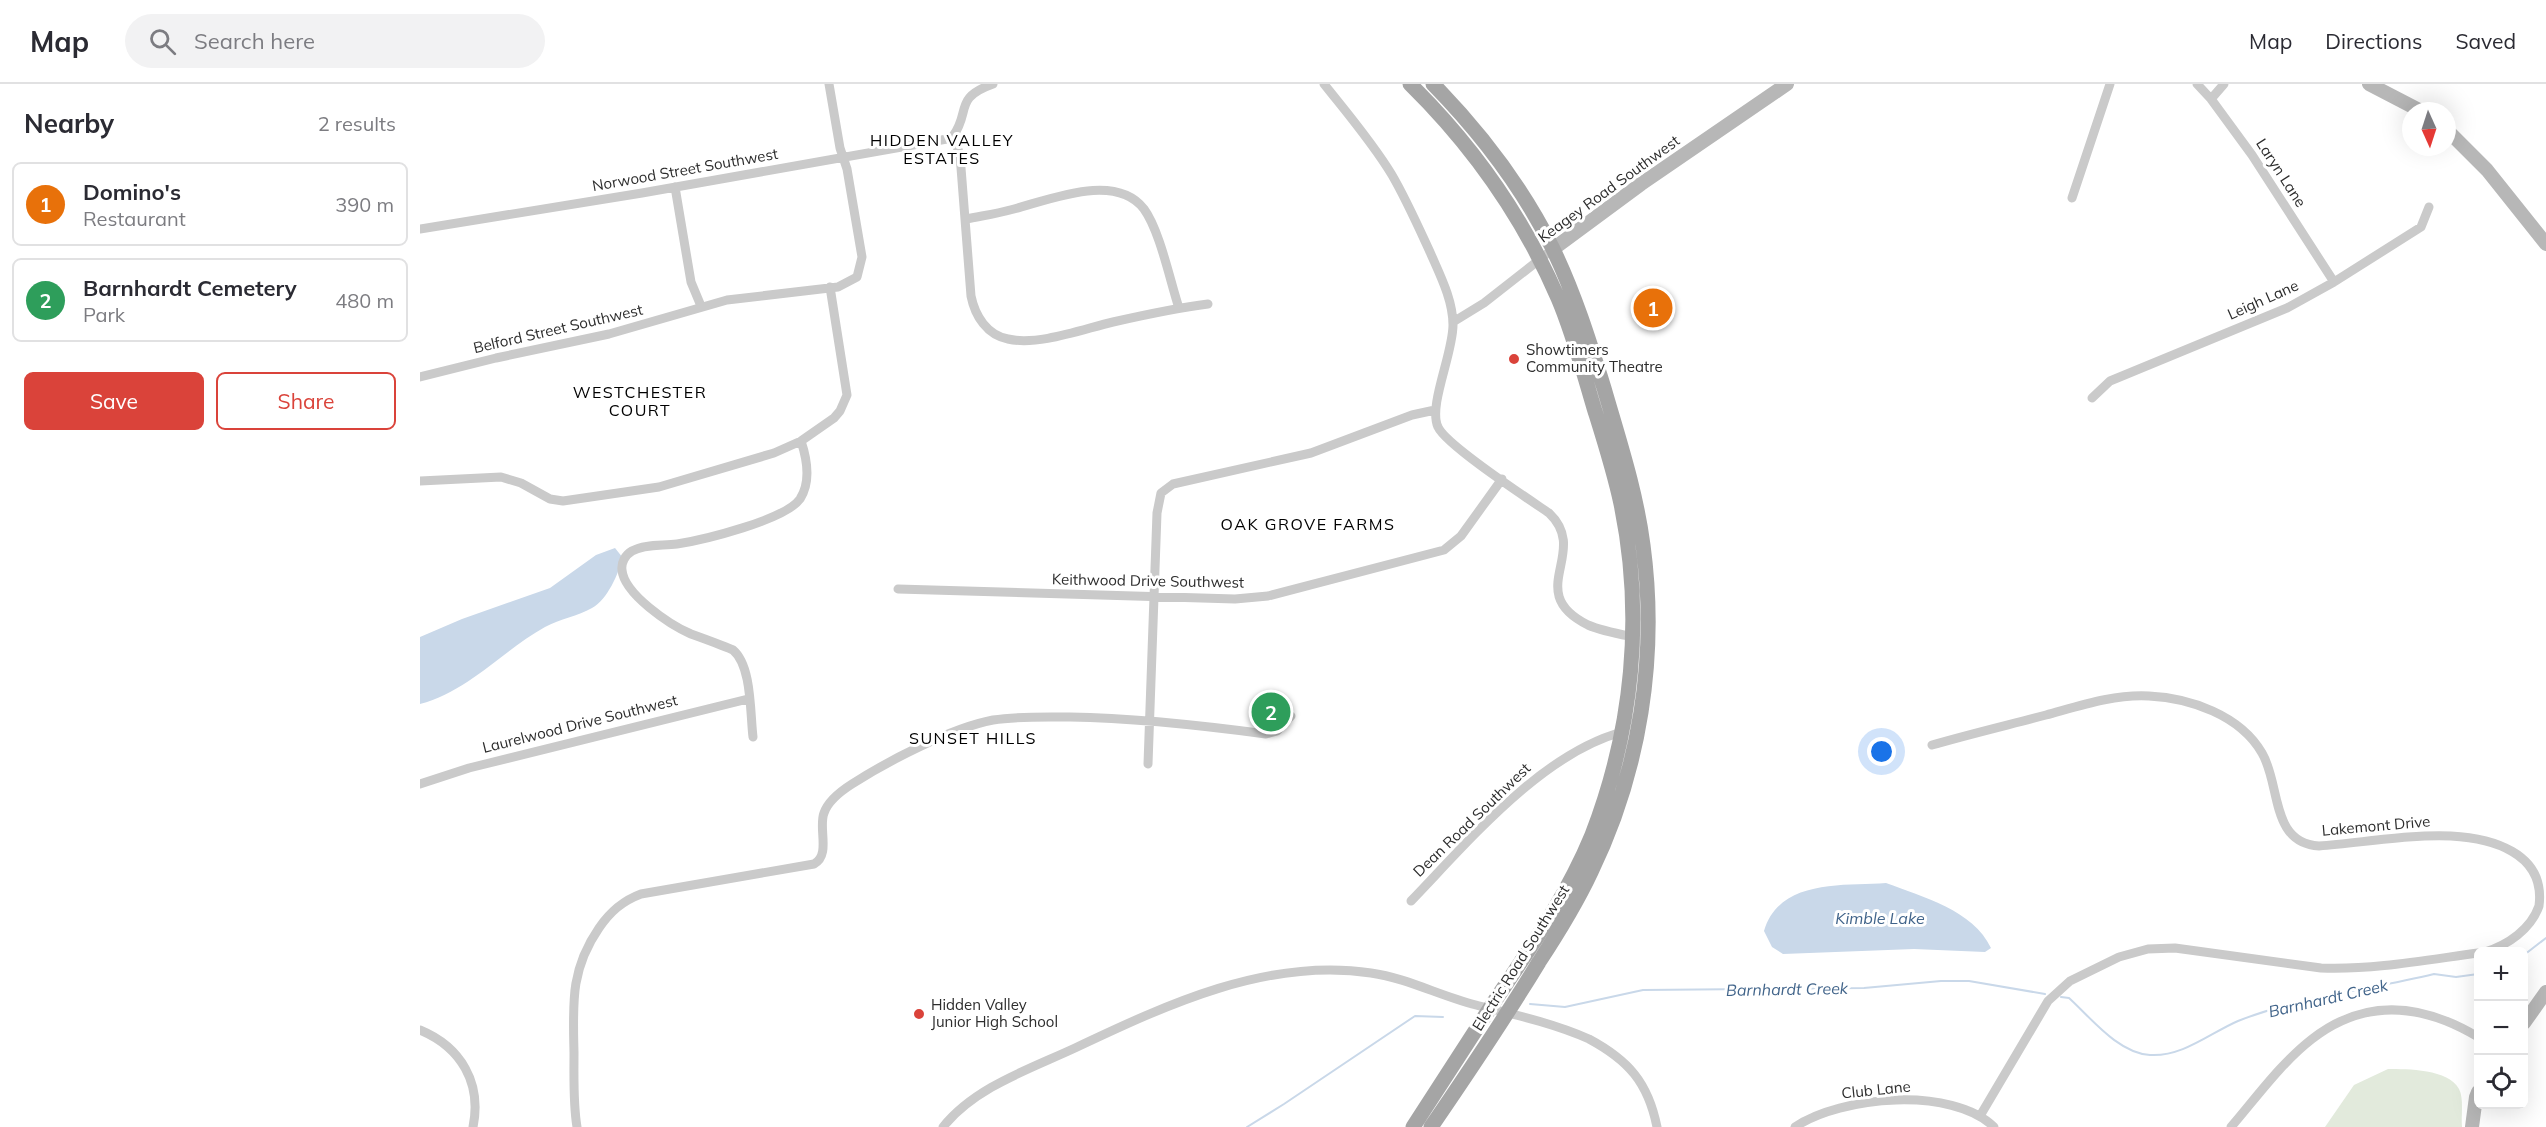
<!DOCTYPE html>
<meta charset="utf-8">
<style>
body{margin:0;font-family:Mulish,sans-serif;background:#f2f2f3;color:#2b2b33}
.controls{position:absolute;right:18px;bottom:18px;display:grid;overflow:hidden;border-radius:9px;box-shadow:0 6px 24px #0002}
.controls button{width:54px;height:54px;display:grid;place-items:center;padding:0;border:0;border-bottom:2px solid #e1e1e2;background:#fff;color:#2b2b33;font:30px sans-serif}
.compass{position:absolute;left:1982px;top:18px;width:54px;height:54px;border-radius:50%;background:#fff;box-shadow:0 6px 24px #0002;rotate:177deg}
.you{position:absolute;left:1462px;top:668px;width:21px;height:21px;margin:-15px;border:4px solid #fff;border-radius:50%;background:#1a73e8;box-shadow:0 0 0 9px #1a73e833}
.badge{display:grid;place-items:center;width:39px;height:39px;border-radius:50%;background:#da433a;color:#fff;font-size:20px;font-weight:700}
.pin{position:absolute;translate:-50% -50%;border:3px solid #fff;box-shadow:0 2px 6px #0006}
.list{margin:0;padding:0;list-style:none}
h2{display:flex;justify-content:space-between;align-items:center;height:78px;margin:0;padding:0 24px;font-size:26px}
h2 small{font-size:20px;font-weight:400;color:#7c7c81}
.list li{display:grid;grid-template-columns:39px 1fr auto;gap:18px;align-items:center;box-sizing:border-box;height:84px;margin:0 12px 12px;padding:0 12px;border:2px solid #e1e1e2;border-radius:9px}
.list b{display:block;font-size:22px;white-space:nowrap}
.list p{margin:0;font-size:20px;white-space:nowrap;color:#7c7c81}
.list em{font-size:20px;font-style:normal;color:#7c7c81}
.actions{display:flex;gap:12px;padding:18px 24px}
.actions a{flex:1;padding:14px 0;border:2px solid #da433a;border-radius:9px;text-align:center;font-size:21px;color:#da433a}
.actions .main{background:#da433a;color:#fff}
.icon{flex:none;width:33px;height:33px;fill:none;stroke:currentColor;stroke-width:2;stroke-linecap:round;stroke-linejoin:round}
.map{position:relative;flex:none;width:2126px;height:1043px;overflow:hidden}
header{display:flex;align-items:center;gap:36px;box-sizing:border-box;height:84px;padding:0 30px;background:#fff;border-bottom:2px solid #e1e1e2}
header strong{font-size:28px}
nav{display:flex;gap:33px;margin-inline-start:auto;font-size:21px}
.search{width:420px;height:54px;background:#f2f2f3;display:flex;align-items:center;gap:15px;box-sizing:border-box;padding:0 21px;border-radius:33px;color:#7c7c81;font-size:22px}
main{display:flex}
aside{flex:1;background:#fff}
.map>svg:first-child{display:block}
</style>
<header>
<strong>Map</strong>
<div class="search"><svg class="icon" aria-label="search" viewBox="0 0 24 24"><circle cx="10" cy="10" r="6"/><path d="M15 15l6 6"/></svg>Search here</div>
<nav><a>Map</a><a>Directions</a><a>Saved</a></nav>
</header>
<main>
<aside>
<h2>Nearby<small>2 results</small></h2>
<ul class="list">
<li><span class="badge" style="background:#e8710a">1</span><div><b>Domino's</b><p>Restaurant</p></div><em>390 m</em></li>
<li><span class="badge" style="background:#2e9e5b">2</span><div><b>Barnhardt Cemetery</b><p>Park</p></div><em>480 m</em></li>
</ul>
<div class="actions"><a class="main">Save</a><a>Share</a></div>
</aside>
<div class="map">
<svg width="2126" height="1043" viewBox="0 0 2126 1043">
<rect width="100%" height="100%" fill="#fff"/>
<path fill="#e2eadc" d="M1968 985C1987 985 2029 985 2039 1005 2044 1014 2041 1032 2042 1043H1905L1934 1001Z"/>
<path fill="#c9d8e9" d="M195 464 203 474C198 490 188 515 172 524 158 532 140 535 125 543 82 567 49 607 0 620V553L42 535 130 504 176 471Z
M1466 799C1503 813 1553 826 1571 864L1565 868 1494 865 1363 870 1352 863 1344 847C1359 795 1423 802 1466 799Z"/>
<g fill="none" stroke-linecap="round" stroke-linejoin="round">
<path stroke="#c9d8e9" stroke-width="2" d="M2104 871 2126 854
M1641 913 1649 914C1671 934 1698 969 1730 971 1763 973 1790 949 1818 937 1881 912 1949 906 2014 890L2036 893 2058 890
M1110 920 1145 923 1223 906 1444 904 1521 897H1549L1625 910
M827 1043 864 1020 995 932 1023 933"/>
<path stroke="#cacaca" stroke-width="9" d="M904 0C927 29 952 58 972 91 986 115 998 142 1010 168 1020 191 1033 216 1033 241 1033 270 1008 322 1018 343 1026 361 1107 414 1129 429 1171 469 1102 508 1168 541 1182 547 1199 550 1214 553
M1777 0 1791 15 1832 71 1914 198
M1791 15 1804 0
M533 52 540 71 551 212C555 232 567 251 588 255 618 262 663 245 693 238 724 231 756 224 788 220
M533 52C551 28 533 14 573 0
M255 103 271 198 281 222
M1652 114 1690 0
M546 135C560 132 576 130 590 126 627 117 695 87 724 125 740 147 750 197 759 224
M0 145 222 109 527 55 533 52
M1033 238 1064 219 1133 165
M0 293 76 274 189 250 307 216 418 203 437 193 442 173 427 85 420 64 409 0
M1672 314 1690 297 1867 224 1914 198 2001 143 2009 123
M0 397 81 393 101 399 130 415 143 417 239 403 354 369 381 357 414 334 420 327 427 311 410 203
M478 505 815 515 848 512 1024 466 1041 452 1082 395
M333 653C330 629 332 582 313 566 299 560 285 555 271 550 250 541 204 510 202 486 201 479 205 471 212 467 225 460 242 462 257 460 283 456 365 436 380 415 391 398 387 375 381 357
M1512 661C1550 650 1588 641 1626 631 1659 622 1694 610 1729 612 1770 614 1820 631 1842 669 1861 701 1850 759 1899 762 1940 759 1991 750 2031 752 2070 754 2126 768 2119 822 2111 845 2088 861 2065 868
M728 680 737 429 741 409 753 400 891 369 992 331 1015 326
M0 700 49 684 328 615
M991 817C1048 758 1121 670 1202 648
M0 946C41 963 62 999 53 1043
M1560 1032 1628 917 1650 897 1699 873 1728 865 1755 864 1901 884C1954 886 2006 876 2058 869
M157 1043C153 1019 154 993 154 969 153 920 150 886 179 844 190 828 202 817 221 810L394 780C411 771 398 744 404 729 408 717 421 707 432 700 468 677 531 644 573 636 598 632 625 633 650 633 717 634 779 641 846 650L857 647 871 632
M523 1043C555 1003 610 985 655 964 746 921 848 873 951 889 987 894 1020 912 1056 921 1092 930 1133 939 1169 955 1208 976 1228 998 1237 1043
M1375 1043C1421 1012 1532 1002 1574 1043
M1811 1043C1836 1014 1861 979 1892 955 1946 913 2003 920 2058 953"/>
<path stroke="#b7b7b7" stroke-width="14" d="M1949 0 2001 27
M2027 46 2067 86 2126 160
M1133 165 1221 100 1367 0
M2104 939 2126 908
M2052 1043 2056 1013 2058 1008"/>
<path stroke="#a5a5a5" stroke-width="15" d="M990 0C1053 62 1103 133 1138 214 1153 249 1163 287 1174 324 1184 356 1194 387 1201 420 1224 531 1213 645 1172 751 1147 812 1109 866 1072 921 1046 961 1020 1002 993 1043
M1011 1043C1048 989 1085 934 1119 878 1138 849 1156 820 1171 788 1220 687 1238 572 1223 461 1216 407 1199 356 1184 304 1169 256 1154 208 1132 163 1102 103 1059 47 1013 0"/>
</g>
<g fill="#da433a" stroke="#fff" stroke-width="2">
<circle cx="1094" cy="275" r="6"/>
<circle cx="499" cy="930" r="6"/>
</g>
<g text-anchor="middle" stroke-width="6" stroke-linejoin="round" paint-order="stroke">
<g font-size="15" fill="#2d2d2d" stroke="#fff">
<text transform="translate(265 86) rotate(-10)" y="5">Norwood Street Southwest</text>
<text transform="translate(1861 89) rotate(57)" y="5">Laryn Lane</text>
<text transform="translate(1189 105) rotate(-36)" y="5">Keagey Road Southwest</text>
<text transform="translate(1843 216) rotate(-24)" y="5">Leigh Lane</text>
<text transform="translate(138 245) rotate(-13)" y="5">Belford Street Southwest</text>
<text transform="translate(728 497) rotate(1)" y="5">Keithwood Drive Southwest</text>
<text transform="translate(160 640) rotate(-14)" y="5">Laurelwood Drive Southwest</text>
<text transform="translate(1052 736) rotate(-44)" y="5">Dean Road Southwest</text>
<text transform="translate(1956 742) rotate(-5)" y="5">Lakemont Drive</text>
<text transform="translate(1101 874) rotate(-58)" y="5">Electric Road Southwest</text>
<text transform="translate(1456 1006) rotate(-6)" y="5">Club Lane</text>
</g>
<g font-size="15" fill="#2d2d2d" stroke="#fff" text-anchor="start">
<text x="1106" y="271">Showtimers<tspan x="1106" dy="17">Community Theatre</tspan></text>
<text x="511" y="926">Hidden Valley<tspan x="511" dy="17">Junior High School</tspan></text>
</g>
<g font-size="16" letter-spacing="1.5" fill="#000" stroke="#fff">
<text x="522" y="62">HIDDEN VALLEY<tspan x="522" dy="18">ESTATES</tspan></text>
<text x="220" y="314">WESTCHESTER<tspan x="220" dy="18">COURT</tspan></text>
<text x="888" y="446">OAK GROVE FARMS</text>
<text x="553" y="660">SUNSET HILLS</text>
</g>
<g font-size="16" font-style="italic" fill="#41648a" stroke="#fff">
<text x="1460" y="840">Kimble Lake</text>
<text transform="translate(1367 905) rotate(-1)" y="6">Barnhardt Creek</text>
<text transform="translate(1908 914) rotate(-13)" y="6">Barnhardt Creek</text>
</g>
</g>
</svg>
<div class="controls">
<button>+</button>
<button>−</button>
<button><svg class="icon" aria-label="locate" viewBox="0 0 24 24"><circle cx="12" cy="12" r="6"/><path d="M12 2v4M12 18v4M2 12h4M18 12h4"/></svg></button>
</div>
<svg class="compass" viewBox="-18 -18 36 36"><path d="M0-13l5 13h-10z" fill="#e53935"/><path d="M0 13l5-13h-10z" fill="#7c7c81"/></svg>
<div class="you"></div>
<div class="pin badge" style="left:1233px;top:224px;background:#e8710a">1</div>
<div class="pin badge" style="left:851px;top:628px;background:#2e9e5b">2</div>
</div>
</main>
